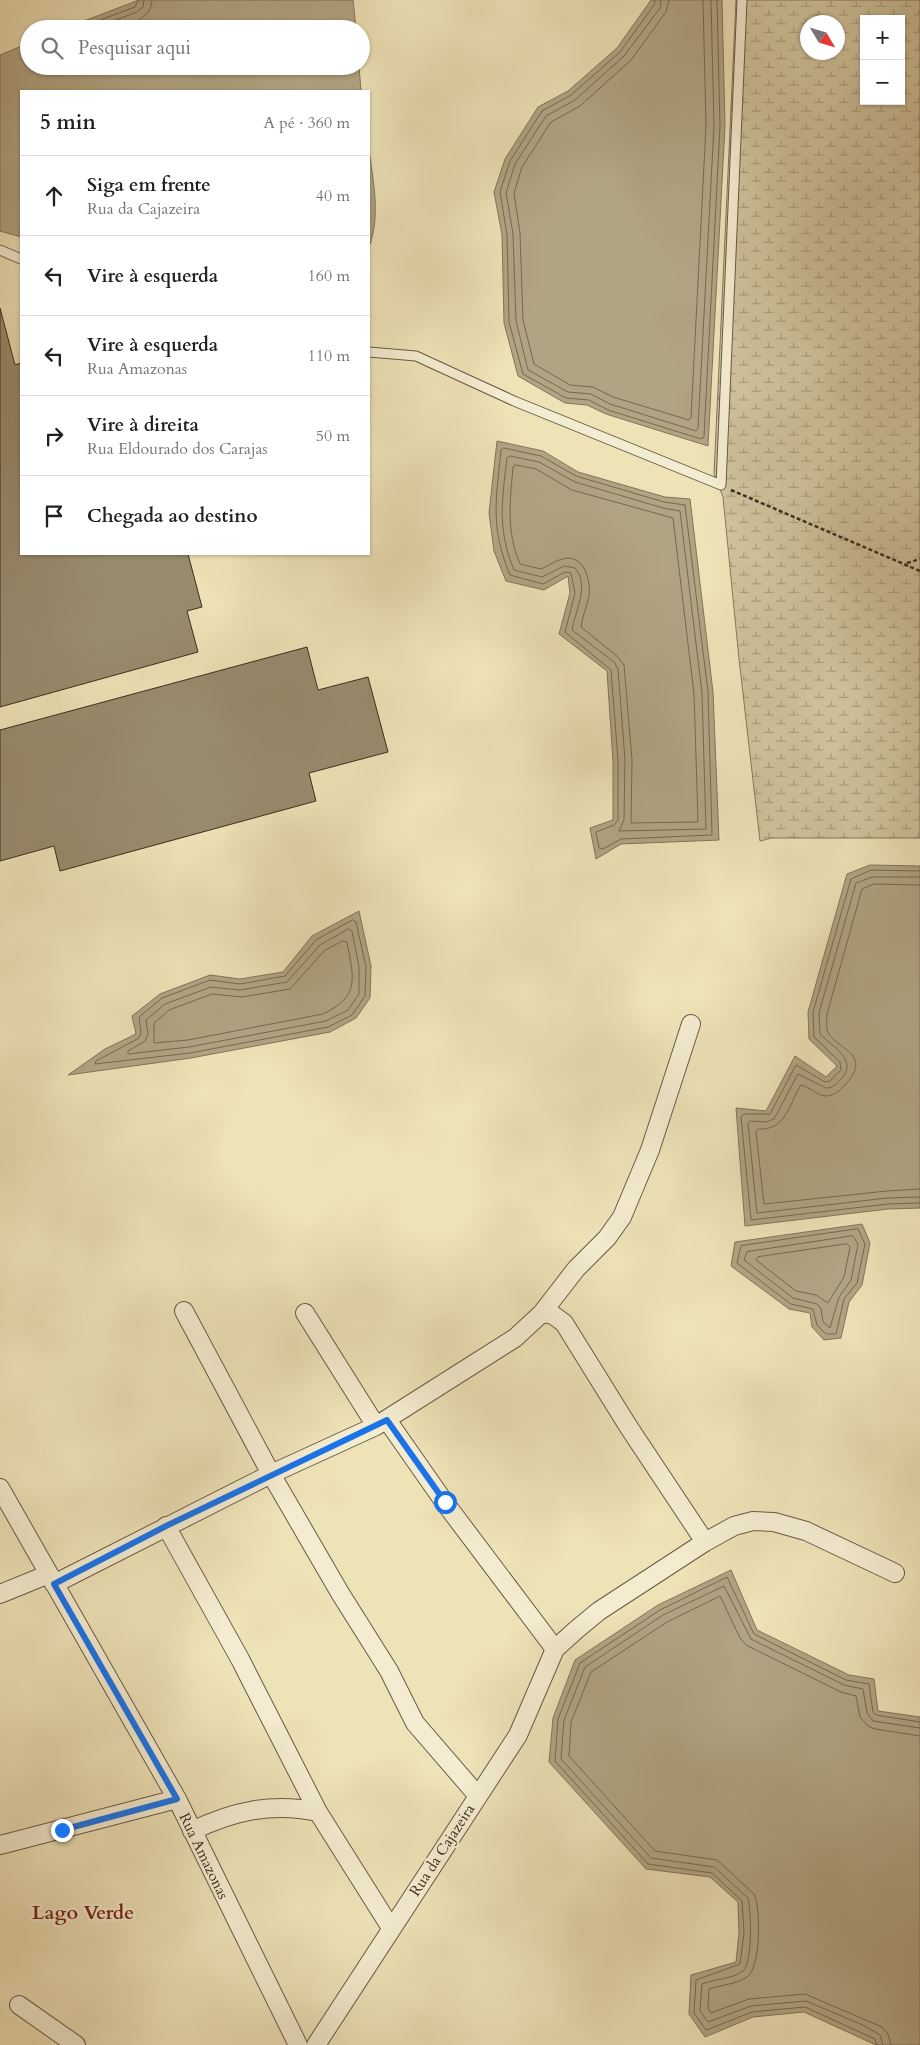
<!DOCTYPE html>
<html lang="pt">
<meta charset="utf-8">
<style>
body{margin:0;font-family:Cardo,serif;background:#f2f2f2;color:#202124}
.controls{position:absolute;right:15px;top:15px;display:grid;overflow:hidden;border-radius:0px;box-shadow:0 1px 4px #0004}
.controls button{width:45px;height:45px;display:grid;place-items:center;padding:0;border:0;border-bottom:1px solid #e0e0e0;background:#fff;color:#202124;font:25px sans-serif}
.compass{position:absolute;left:800px;top:15px;width:45px;height:45px;border-radius:50%;background:#fff;box-shadow:0 1px 4px #0004;rotate:128deg}
.stop{position:absolute;width:15px;height:15px;margin:-11px;border:4px solid #1a73e8;border-radius:50%;background:#fff}
.stop.end{background:#1a73e8;border-color:#fff;box-shadow:0 1px 5px #0008}
.list{margin:0;padding:0;list-style:none}
h2{display:flex;justify-content:space-between;align-items:center;height:65px;margin:0;padding:0 20px;font-size:21px}
h2 small{font-size:16px;font-weight:400;color:#757577}
.list li{display:grid;grid-template-columns:32px 1fr auto;gap:15px;align-items:center;box-sizing:border-box;height:80px;padding:0 20px;border-top:1px solid #e0e0e0}
.list b{display:block;font-size:19px;white-space:nowrap}
.list p{margin:0;font-size:16px;white-space:nowrap;color:#757577}
.list em{font-size:16px;font-style:normal;color:#757577}
.icon{flex:none;width:28px;height:28px;fill:none;stroke:currentColor;stroke-width:2;stroke-linecap:round;stroke-linejoin:round}
.map{position:relative;flex:none;width:920px;height:2045px;overflow:hidden}
.search{position:absolute;background:#fff;box-shadow:0 1px 4px #0004;left:20px;top:20px;width:350px;height:55px;display:flex;align-items:center;gap:12px;box-sizing:border-box;padding:0 18px;border-radius:28px;color:#757577;font-size:19px}
.panel{position:absolute;background:#fff;box-shadow:0 1px 4px #0004;left:20px;top:90px;width:350px;height:465px;border-radius:0px}
.map>svg:first-child{display:block}
</style>
<div class="map">
<svg width="920" height="2045" viewBox="0 0 920 2045">
<defs>
<pattern id="wetland-marsh" width="20" height="14" patternUnits="userSpaceOnUse" patternTransform="scale(1.25)"><rect width="20" height="14" fill="#d0c39d"/><path d="M1 5h8M5 5V1M11 12h8M15 12V8" fill="none" stroke="#aa9f7f"/></pattern>
</defs>
<rect width="100%" height="100%" fill="#eee2b7"/>
<filter id="stains"><feTurbulence type="fractalNoise" baseFrequency=".004" numOctaves="4"/><feColorMatrix values="0 0 0 0 .2 0 0 0 0 .09 0 0 0 0 .02 0 0 0 .5 -.17"/></filter>
<radialGradient id="worn" r=".72"><stop offset=".6" stop-color="#630" stop-opacity="0"/><stop offset="1" stop-color="#630" stop-opacity=".3"/></radialGradient>
<path fill="url(#wetland-marsh)" stroke="#86785e" fill-rule="evenodd" d="M736 0H920V838H772L760 841 739 659 723 497 714 474ZM864 19H901V101H864ZM808 22H838V52H808Z"/>
<path fill="#b1a483" stroke="#82745b" d="M139 0H353L356 29H63Z
M651 0H722L725 126 708 446 606 414 587 405 565 403 518 376 504 323 502 235 494 192 505 159 538 107 568 91 617 48Z
M29 43V66H359L361 91H21V237L0 231V55Z
M369 149C373 182 381 215 369 247Z
M497 441 543 451 578 472 665 497 690 499 713 692 719 840 621 844 596 859 590 828 613 820V761L607 671 559 634 570 593 568 576 544 590 506 581 494 551 489 513Z
M870 865 920 866V1208L888 1209 745 1226 736 1108 766 1111 795 1056 826 1077 837 1066 809 1039 808 1012 847 874Z
M359 911 371 966 370 998 356 1018 330 1032 191 1058 68 1075 105 1049 136 1034 132 1016 160 994 210 975 240 979 283 972 312 936Z
M862 1224 870 1243 862 1285 849 1302 841 1338 824 1340 812 1327 810 1313 789 1309 731 1266 735 1242Z
M731 1570 757 1630 849 1675 874 1679 878 1711 920 1717V2045H876L804 2012 753 2017 705 2037 689 2014 691 1975 736 1962 739 1933 738 1902 710 1877 646 1869 549 1762 553 1718 575 1660 658 1605Z"/>
<g fill="none" stroke-linecap="round" stroke-linejoin="round">
<path stroke="#766851" stroke-width="1" d="M655 0 654 5 620 52 571 95 542 111 510 161 500 192 507 235 509 322 523 374 566 398 589 400 608 410 701 439 704 437 720 126 717 0
M661 0 660 8 624 56 575 100 546 116 515 164 506 193 513 234 516 321 528 370 568 392 591 394 610 404 696 431 698 428 714 126 711 0
M669 0 666 12 631 60 580 106 551 122 522 167 514 193 520 233 523 320 534 364 570 385 593 387 613 397 689 420 691 418 706 126 703 0
M76 29 135 7 138 0
M92 29 137 12 143 7 144 0
M113 29C129 23 151 21 152 0
M504 448 541 456 576 476 664 502 685 505 708 692 712 835 621 839 603 849 599 848 596 832 614 825 618 820V760L611 670 565 632 575 593 571 573 565 572 543 584 510 575C490 527 496 500 501 450Z
M510 456 539 462 575 482 663 508 680 511 702 693 706 829 619 831 624 820 625 760 618 669 614 662 572 630C575 611 590 586 575 568L564 566 542 577 514 570C497 529 502 501 507 458Z
M516 465 536 469 572 490 673 518 694 694 698 822 631 823 632 760 624 665 618 657 581 627C582 616 587 607 589 596 591 580 584 553 562 559 555 561 548 566 541 569L520 564C506 531 510 501 513 467Z
M920 871 871 870 851 879 813 1012 814 1037 840 1062 841 1070 830 1081 825 1082 796 1065 770 1114H744L741 1117 751 1220 888 1204 920 1203
M920 877H872L856 883 819 1013 820 1034C832 1046 858 1060 842 1078 837 1083 834 1088 826 1088L798 1074 774 1119 766 1122 750 1121 748 1123 757 1213 887 1198 920 1197
M920 885 874 884 862 889 827 1014C827 1019 826 1026 827 1030 834 1050 875 1052 845 1085 839 1091 834 1096 825 1096 816 1095 810 1087 801 1085 789 1104 786 1131 758 1129L756 1132 764 1204 887 1191 920 1189
M353 920 356 922 366 967 365 996 352 1015 328 1027 190 1053 95 1064 96 1061 139 1038 141 1033 139 1017 162 998 210 980 240 984 285 976 316 940Z
M349 929 352 931 359 967V994L348 1010 326 1021 189 1047 128 1054V1051L145 1041 148 1034 146 1020 165 1004 211 987 240 990 287 982 320 945Z
M343 941 347 942C354 979 360 996 323 1014L188 1040 154 1043V1023L169 1010 212 994 242 997 290 989 324 951Z
M858 1229 865 1244 857 1283 844 1299 836 1334H826L817 1325 813 1309 791 1304 737 1263 741 1246Z
M853 1236 858 1244 851 1280 839 1297 830 1328 823 1322 821 1309 817 1304 793 1298 744 1260 747 1252Z
M847 1244 850 1247 844 1277 828 1303 816 1295 796 1291 756 1260 758 1257Z
M877 2045 875 2039 805 2007 752 2012 706 2030 694 2013 696 1980 740 1964 744 1933 742 1901 712 1873 648 1864 555 1761 558 1719 580 1663 660 1610 727 1577 754 1634 846 1680 869 1684 873 1712 876 1715 920 1722
M883 2045 880 2035 865 2026 806 2001 751 2006 708 2022 700 2011 702 1984C714 1979 733 1979 743 1971 753 1962 751 1911 748 1898L714 1867 651 1858 561 1759 564 1720 585 1667 663 1615 724 1586 751 1639 844 1685 863 1689 867 1713 873 1721 920 1728
M891 2045 888 2034 882 2027 805 1994 749 1999 711 2013 708 2008 709 1989C721 1985 737 1984 747 1977 761 1967 761 1909 754 1894L717 1860 655 1851 569 1756 571 1722 591 1672 667 1622 720 1596 740 1638 746 1645 841 1692 856 1696 860 1717 868 1726 875 1729 920 1736"/>
</g>
<path fill="#988b6e" stroke="#3b2d1f" d="M0 308 15 365 21 363V554H188L202 607 187 611 198 652 0 707Z
M307 647 318 690 368 677 388 752 309 773 316 801 60 871 54 846 0 861V730Z"/>
<g fill="none" stroke-linecap="round" stroke-linejoin="round">
<defs>
<path id="service" d="M0 250 21 259
M369 352 416 356 514 401 721 485 742 0"/>
<path id="minor" d="M184 1311 271 1474 340 1593 389 1671 415 1723 478 1796
M305 1313 376 1426
M542 1313 553 1315 564 1323 628 1426 705 1542
M387 1420 445 1503 555 1649
M0 1488 177 1799 298 2045
M166 1526 240 1659 318 1812 391 1928
M54 1584 271 1474 376 1426 515 1338 542 1313 576 1269 607 1238 622 1217 650 1150 691 1024
M0 1594 49 1574
M192 1831C233 1811 273 1802 318 1812
M0 1845 177 1799
M19 2005 76 2045
M316 2045 518 1735 555 1649 576 1630 599 1611 705 1542 734 1526 753 1521 774 1522 806 1531 895 1573"/>
</defs>
<use href="#service" stroke="#685a45" stroke-width="11"/>
<use href="#minor" stroke="#685a45" stroke-width="20"/>
<path stroke="#3b2d1f" stroke-width="2.5" stroke-dasharray="4 2.5" stroke-linecap="butt" d="M731 490 920 571
M907 563 920 559"/>
<use href="#service" stroke="#f4ecd0" stroke-width="9"/>
<use href="#minor" stroke="#f4ecd0" stroke-width="18"/>
</g>
<g fill="none" stroke-linecap="round" stroke-linejoin="round">
<path stroke="#1a73e8" stroke-width="6" d="M62 1830 177 1799 54 1584 166 1526 387 1420 445 1502"/>
</g>
<g text-anchor="middle" stroke-width="4.5" stroke-linejoin="round" paint-order="stroke">
<g font-size="15" fill="#3b2d1f" stroke="#f4ecd0">
<text transform="translate(442 1850) rotate(-57)" y="5">Rua da Cajazeira</text>
<text transform="translate(204 1856) rotate(64)" y="5">Rua Amazonas</text>
</g>
<g font-size="20" font-weight="bold" fill="#7a1f14" stroke="#f4ecd0">
<text x="83" y="1919">Lago Verde</text>
</g>
</g>
<rect width="100%" height="100%" filter="url(#stains)"/>
<rect width="100%" height="100%" fill="url(#worn)"/>
</svg>
<div class="controls">
<button>+</button>
<button>−</button>
</div>
<svg class="compass" viewBox="-18 -18 36 36"><path d="M0-13l5 13h-10z" fill="#e53935"/><path d="M0 13l5-13h-10z" fill="#757577"/></svg>
<div class="stop" style="left:445px;top:1502px"></div>
<div class="stop end" style="left:62px;top:1830px"></div>
<div class="search"><svg class="icon" aria-label="search" viewBox="0 0 24 24"><circle cx="10" cy="10" r="6"/><path d="M15 15l6 6"/></svg>Pesquisar aqui</div>
<section class="panel">
<h2>5 min<small>A pé · 360 m</small></h2>
<ul class="list">
<li><svg class="icon" aria-label="ahead" viewBox="0 0 24 24"><path d="M12 20V5M6 11l6-6 6 6"/></svg><div><b>Siga em frente</b><p>Rua da Cajazeira</p></div><em>40 m</em></li>
<li><svg class="icon" aria-label="left" viewBox="0 0 24 24"><path d="M17 20v-9H6M10 6l-5 5 5 5"/></svg><div><b>Vire à esquerda</b></div><em>160 m</em></li>
<li><svg class="icon" aria-label="left" viewBox="0 0 24 24"><path d="M17 20v-9H6M10 6l-5 5 5 5"/></svg><div><b>Vire à esquerda</b><p>Rua Amazonas</p></div><em>110 m</em></li>
<li><svg class="icon" aria-label="right" viewBox="0 0 24 24"><path d="M7 20v-9h11M14 6l5 5-5 5"/></svg><div><b>Vire à direita</b><p>Rua Eldourado dos Carajas</p></div><em>50 m</em></li>
<li><svg class="icon" aria-label="arrive" viewBox="0 0 24 24"><path d="M6 21V4h12l-3 4 3 4H6"/></svg><div><b>Chegada ao destino</b></div></li>
</ul>
</section>
</div>
